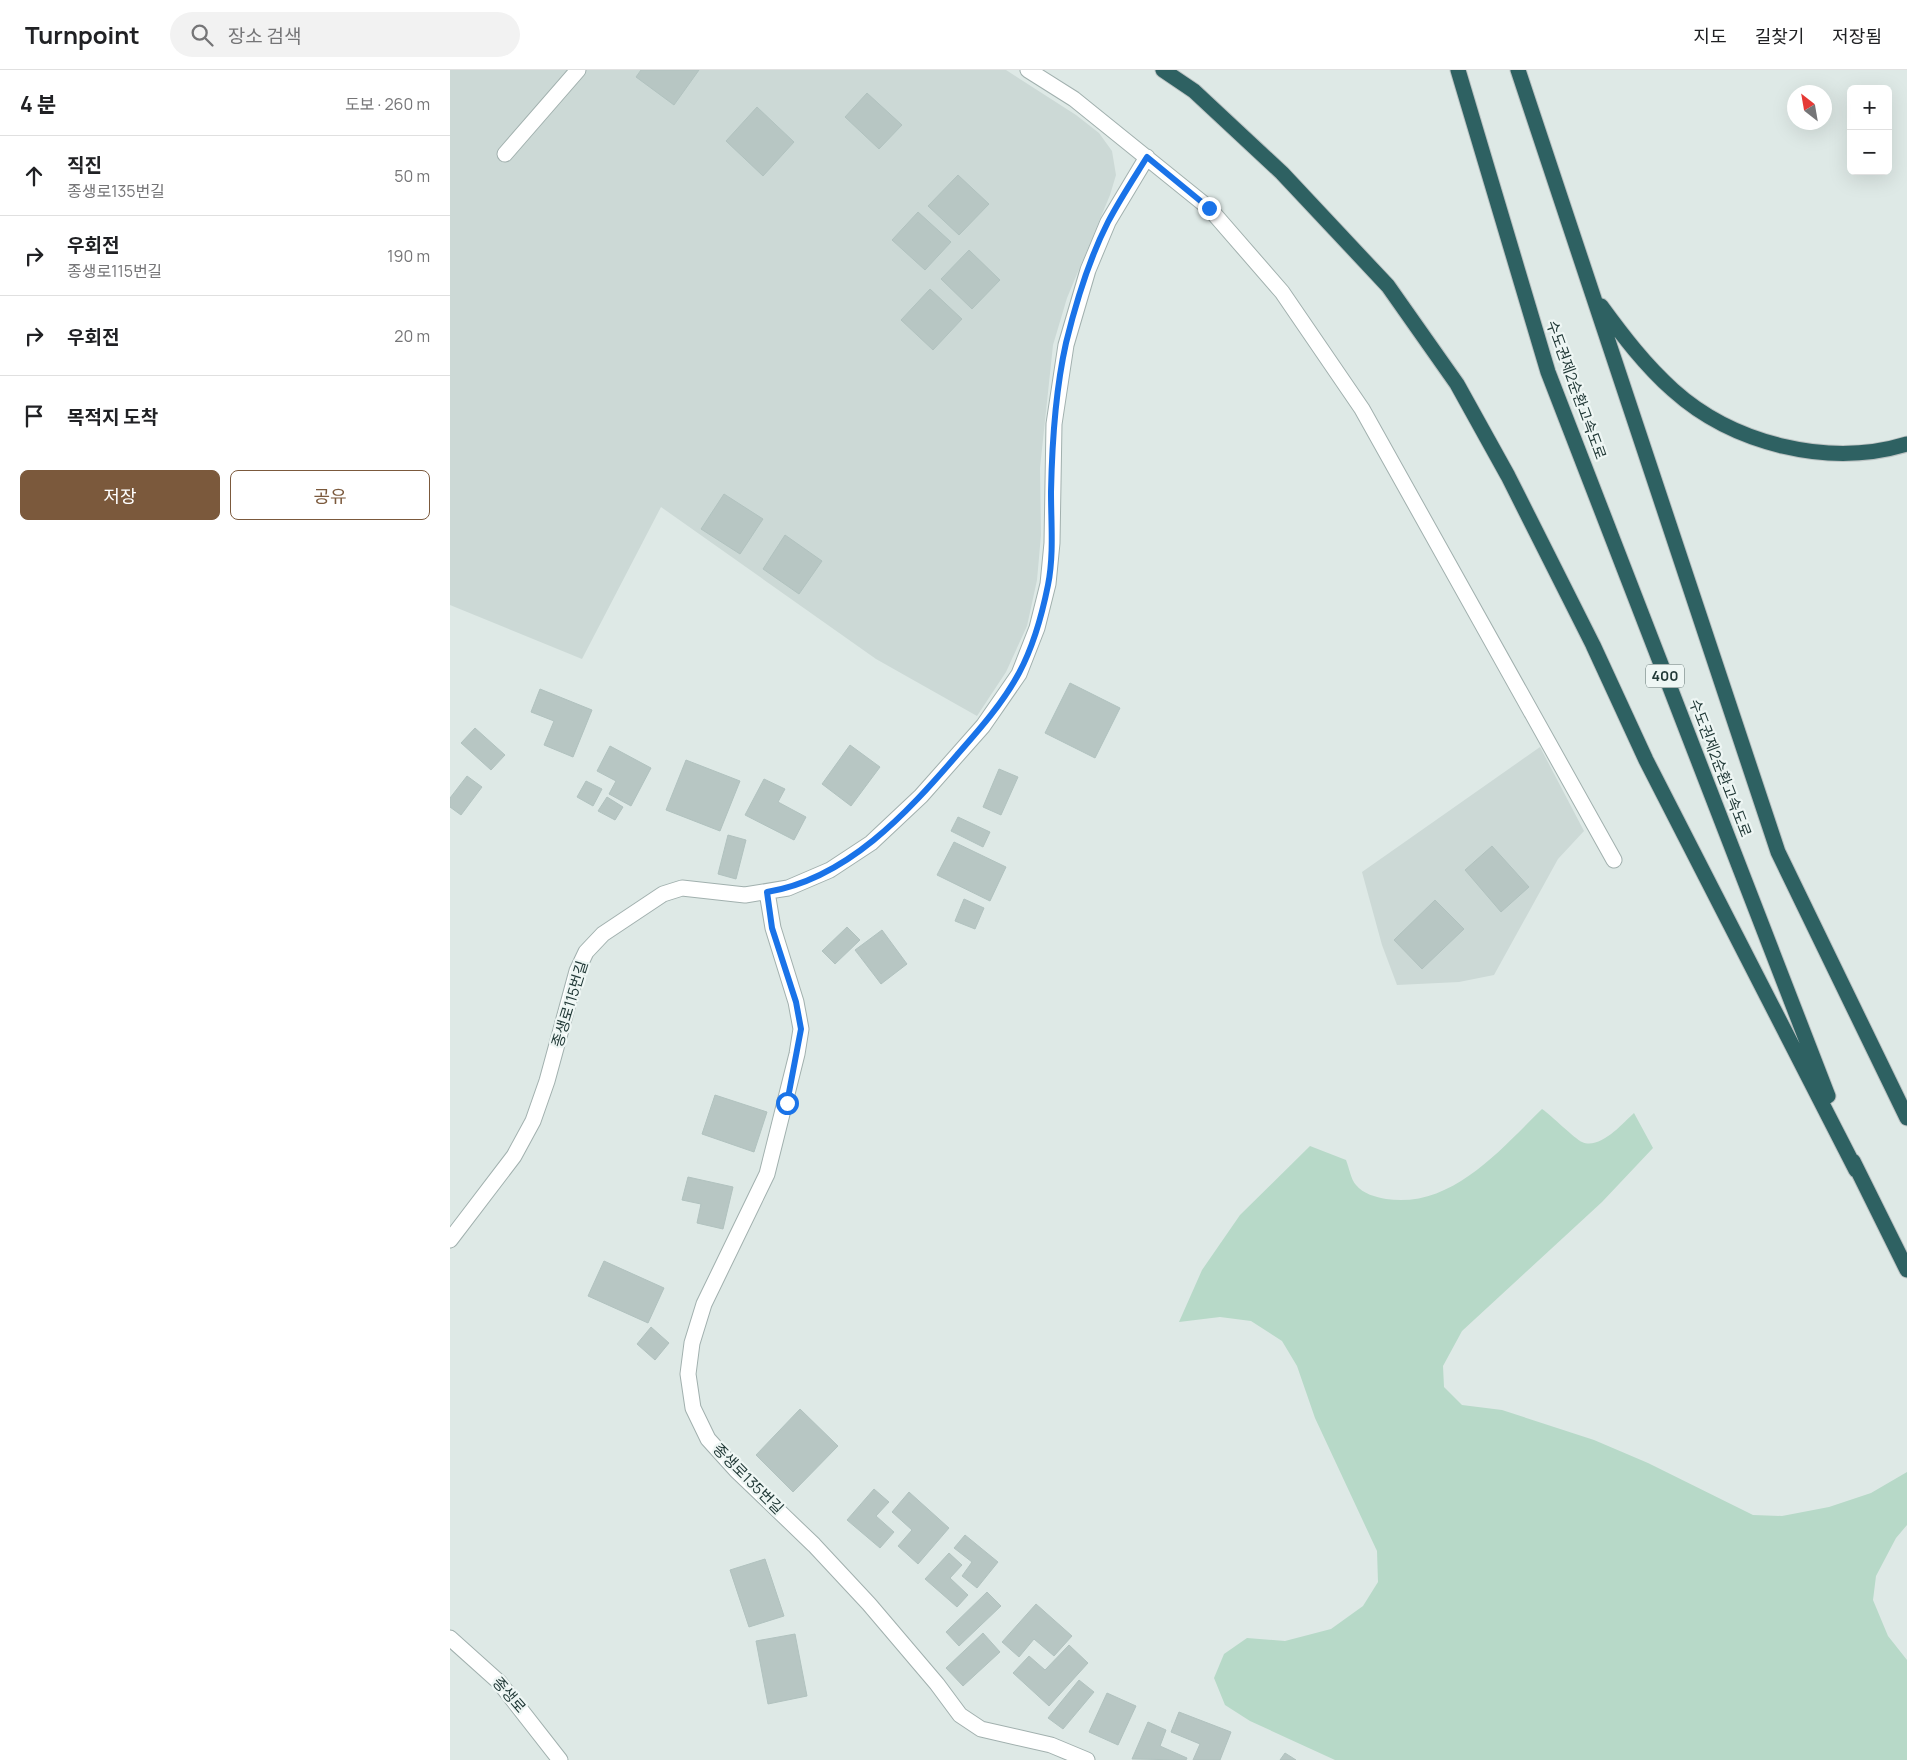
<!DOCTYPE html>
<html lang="ko">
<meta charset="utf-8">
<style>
body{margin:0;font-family:Manrope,"Noto Sans KR",sans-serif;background:#f2f2f2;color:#202124}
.controls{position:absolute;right:15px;top:15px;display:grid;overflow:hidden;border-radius:8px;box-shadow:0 5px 20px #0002}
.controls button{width:45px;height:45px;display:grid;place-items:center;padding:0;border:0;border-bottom:1px solid #e0e0e0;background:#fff;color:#202124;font:25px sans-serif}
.compass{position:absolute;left:1337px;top:15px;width:45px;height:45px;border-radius:50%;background:#fff;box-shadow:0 5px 20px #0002;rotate:329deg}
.stop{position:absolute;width:15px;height:15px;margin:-11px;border:4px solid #1a73e8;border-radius:50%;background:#fff}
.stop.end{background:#1a73e8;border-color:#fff;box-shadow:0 1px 5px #0008}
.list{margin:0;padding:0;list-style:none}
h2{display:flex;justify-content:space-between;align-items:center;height:65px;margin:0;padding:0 20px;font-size:21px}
h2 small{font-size:16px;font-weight:400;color:#757577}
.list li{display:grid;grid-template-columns:32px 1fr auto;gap:15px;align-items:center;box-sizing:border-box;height:80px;padding:0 20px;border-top:1px solid #e0e0e0}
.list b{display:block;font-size:19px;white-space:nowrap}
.list p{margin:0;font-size:16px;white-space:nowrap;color:#757577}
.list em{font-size:16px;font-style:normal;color:#757577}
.actions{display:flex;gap:10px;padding:15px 20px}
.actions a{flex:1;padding:11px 0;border:1px solid #7b593c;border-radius:8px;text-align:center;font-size:18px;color:#7b593c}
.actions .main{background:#7b593c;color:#fff}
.icon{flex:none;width:28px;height:28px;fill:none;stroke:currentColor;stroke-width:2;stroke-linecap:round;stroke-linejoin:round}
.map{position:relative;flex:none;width:1457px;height:1690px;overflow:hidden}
header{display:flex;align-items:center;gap:30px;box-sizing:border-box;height:70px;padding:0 25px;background:#fff;border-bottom:1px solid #e0e0e0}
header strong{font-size:24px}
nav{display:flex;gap:28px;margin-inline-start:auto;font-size:18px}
.search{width:350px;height:45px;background:#f2f2f2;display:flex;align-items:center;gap:12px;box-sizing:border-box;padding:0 18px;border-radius:28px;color:#757577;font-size:19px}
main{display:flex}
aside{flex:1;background:#fff}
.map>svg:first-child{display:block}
</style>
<header>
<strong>Turnpoint</strong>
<div class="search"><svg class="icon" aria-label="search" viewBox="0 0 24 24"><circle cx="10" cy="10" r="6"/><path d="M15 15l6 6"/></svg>장소 검색</div>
<nav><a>지도</a><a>길찾기</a><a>저장됨</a></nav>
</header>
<main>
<aside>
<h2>4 분<small>도보 · 260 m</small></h2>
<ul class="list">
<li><svg class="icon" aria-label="ahead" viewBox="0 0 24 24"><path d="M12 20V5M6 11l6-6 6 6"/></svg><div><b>직진</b><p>종생로135번길</p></div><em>50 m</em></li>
<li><svg class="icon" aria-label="right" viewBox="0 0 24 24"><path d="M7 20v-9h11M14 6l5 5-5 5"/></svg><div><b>우회전</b><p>종생로115번길</p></div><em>190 m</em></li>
<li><svg class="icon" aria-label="right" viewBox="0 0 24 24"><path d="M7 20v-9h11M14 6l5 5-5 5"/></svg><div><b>우회전</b></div><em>20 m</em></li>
<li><svg class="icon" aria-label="arrive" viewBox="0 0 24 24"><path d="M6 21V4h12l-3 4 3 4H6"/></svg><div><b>목적지 도착</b></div></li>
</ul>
<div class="actions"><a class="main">저장</a><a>공유</a></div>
</aside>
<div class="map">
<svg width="1457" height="1690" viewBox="0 0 1457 1690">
<rect width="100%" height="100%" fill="#dee9e6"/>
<path fill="#ccd9d6" d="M0 0H556L626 45 649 63 662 81 666 105 660 125 617 228 603 275 590 398 591 465 587 510 577 556 556 602 527 646 426 589 211 437 132 589 0 535Z
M1090 677 1134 761 1108 789 1044 905 1009 912 947 915 932 875 912 802Z"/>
<path fill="#b7d9c8" d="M1092 1039C1101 1045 1125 1069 1132 1072 1150 1080 1172 1054 1184 1043L1203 1078 1152 1132 1012 1261 993 1296 994 1317 1012 1335 1052 1340 1144 1370 1198 1393 1303 1445 1332 1446 1379 1437 1421 1423 1457 1402V1455L1446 1468 1426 1506 1423 1530 1438 1566 1457 1590V1690H885L800 1651 775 1635 764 1608 774 1584 797 1568 835 1571 881 1559 913 1536 928 1512 927 1481 865 1348 847 1296 832 1271 801 1251 770 1247 729 1252 752 1200 790 1145 860 1076 896 1090C899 1097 901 1110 906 1115 913 1124 926 1127 936 1129 1001 1139 1050 1080 1092 1039Z"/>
<path fill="#b7c6c3" stroke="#b1c2bf" d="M191 0H249L224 35 186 7Z
M417 23 452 55 429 79 395 47Z
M307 37 344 72 313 106 276 71Z
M508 105 539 134 509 165 478 136Z
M468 142 501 172 475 200 442 170Z
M519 180 550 210 522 239 491 209Z
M480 219 512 249 483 280 451 250Z
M274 424 313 449 290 484 251 459Z
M335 465 372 491 349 524 313 499Z
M620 613 670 638 645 688 595 663Z
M90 619 142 640 123 687 94 675 104 651 81 642Z
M25 658 55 685 41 700 11 673Z
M400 675 430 697 401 736 372 714Z
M160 676 201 698 181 736 159 724 166 711 147 701Z
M236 690 290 711 270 761 216 740Z
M549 699 568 707 551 745 533 737Z
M17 706 32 717 11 745 0 737V728Z
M314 709 335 719 328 732 356 747 344 770 295 745Z
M136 711 152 719 143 736 127 727Z
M157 727 173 737 165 750 148 741Z
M508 747 540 762 533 777 501 761Z
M278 765 296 770 286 809 268 804Z
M504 772 556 797 540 831 487 805Z
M1042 776 1079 817 1051 842 1015 800Z
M514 829 534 838 525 859 505 851Z
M985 830 1014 859 972 899 944 870Z
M397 857 410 870 385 894 372 881Z
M432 860 457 894 431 914 405 880Z
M265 1025 317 1042 304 1082 252 1064Z
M238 1107 283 1117 273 1159 247 1153 251 1134 232 1130Z
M154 1191 214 1218 198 1253 138 1226Z
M201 1257 219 1273 205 1290 187 1274Z
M350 1339 388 1376 343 1422 306 1385Z
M424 1419 439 1432 426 1446 444 1462 430 1478 397 1450Z
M459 1422 499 1458 468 1494 448 1476 462 1460 442 1442Z
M515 1465 548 1492 527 1518 512 1506 522 1492 504 1478Z
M499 1483 512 1495 500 1508 518 1525 507 1537 475 1509Z
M315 1489 334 1546 299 1557 280 1500Z
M537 1522 551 1536 509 1576 496 1562Z
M586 1534 622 1566 604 1586 584 1569 569 1587 552 1572Z
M533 1563 550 1582 513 1616 496 1598Z
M345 1564 357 1626 318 1634 306 1571Z
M619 1575 638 1593 599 1636 563 1603 579 1586 595 1600Z
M629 1610 644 1622 613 1659 598 1648Z
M657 1623 686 1636 668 1675 639 1662Z
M729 1642 781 1662 770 1690H743L750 1674 721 1662Z
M698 1652 716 1660 710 1676 737 1688 736 1690 682 1689Z
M835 1683 846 1690H830Z"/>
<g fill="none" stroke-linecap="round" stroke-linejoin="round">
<defs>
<path id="minor" d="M578 0 624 29 759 138 832 222 912 339 1164 790
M55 84 128 0
M317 822 323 858 346 932 351 959 347 984 317 1104 254 1234 242 1273 238 1304 243 1338 258 1369 286 1400 364 1475 419 1534 487 1614 510 1645 531 1659 601 1675 637 1690
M0 1170 64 1086 83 1051 97 1011 127 901 136 882 153 864 213 824 232 818 295 825 338 818 380 800 421 773 471 726 533 656 569 604 587 558 598 514 602 473 604 354 616 275 638 200 658 152 697 87
M0 1568 49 1612 110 1690"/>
<path id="highway" d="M713 0 744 21 832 103 938 216 1007 314 1058 406 1143 575 1196 690 1406 1100
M1008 0 1098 302 1378 1026
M1068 0 1328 782 1457 1048
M1151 236C1173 266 1195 295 1223 320 1283 374 1379 398 1457 374
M1403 1091 1457 1200"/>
</defs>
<use href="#minor" stroke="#a1b0ae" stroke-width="17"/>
<use href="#highway" stroke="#bcc3c3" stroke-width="17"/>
<use href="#minor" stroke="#fff" stroke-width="15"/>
<use href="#highway" stroke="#2e6162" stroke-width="15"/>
</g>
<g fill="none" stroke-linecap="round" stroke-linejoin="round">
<path stroke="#1a73e8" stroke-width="6" d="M337 1033 351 959 346 932 322 858 317 822C397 809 457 743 507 685 529 660 553 633 569 603 583 577 592 545 598 515 604 485 601 453 601 422 602 372 605 322 616 273 626 232 639 189 658 152 670 129 684 108 697 87L759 138"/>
</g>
<g text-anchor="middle" stroke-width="4.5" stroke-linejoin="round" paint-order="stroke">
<rect fill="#eef6f4" stroke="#5e716f" stroke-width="1" x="1196" y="594.5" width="38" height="23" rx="4"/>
<g font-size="14" font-weight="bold" fill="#203836">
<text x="1215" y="611">400</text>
</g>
<g font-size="15" fill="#203836" stroke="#eef6f4">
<text transform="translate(1126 320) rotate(70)" y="5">수도권제2순환고속도로</text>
<text transform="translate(1270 698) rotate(69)" y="5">수도권제2순환고속도로</text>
<text transform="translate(120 934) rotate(-73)" y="5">종생로115번길</text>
<text transform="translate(298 1409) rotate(45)" y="5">종생로135번길</text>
<text transform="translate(59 1625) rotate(49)" y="5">종생로</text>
</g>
</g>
</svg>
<div class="controls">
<button>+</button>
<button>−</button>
</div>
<svg class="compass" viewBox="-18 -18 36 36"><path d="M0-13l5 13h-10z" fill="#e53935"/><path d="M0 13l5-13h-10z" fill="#757577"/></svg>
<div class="stop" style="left:337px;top:1033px"></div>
<div class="stop end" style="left:759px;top:138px"></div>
</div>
</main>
